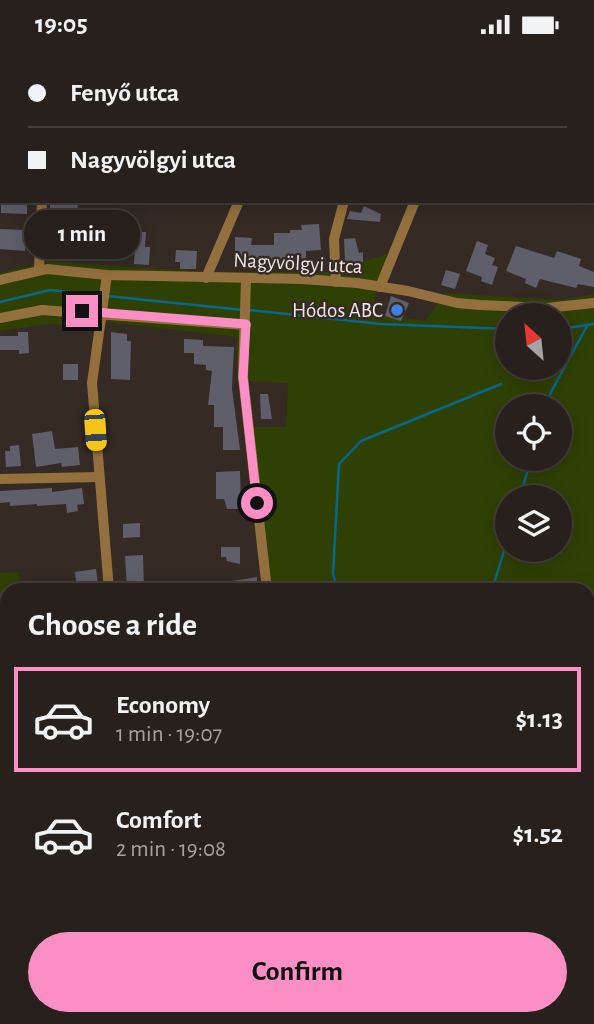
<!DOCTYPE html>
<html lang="en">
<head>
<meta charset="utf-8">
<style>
  :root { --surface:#28201c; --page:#302825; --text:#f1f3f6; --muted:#a5a3a3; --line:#443e3b; --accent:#fb8fc5 }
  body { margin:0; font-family:"Alegreya Sans",sans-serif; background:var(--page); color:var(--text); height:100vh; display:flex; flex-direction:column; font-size:26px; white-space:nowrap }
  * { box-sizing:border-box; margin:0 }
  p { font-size:23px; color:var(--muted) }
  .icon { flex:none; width:38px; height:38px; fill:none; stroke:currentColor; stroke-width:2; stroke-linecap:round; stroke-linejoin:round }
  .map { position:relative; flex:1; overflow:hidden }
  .sheet { position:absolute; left:0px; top:534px; width:595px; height:443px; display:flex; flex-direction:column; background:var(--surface); border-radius:21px 21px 0 0; box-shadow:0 4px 18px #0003,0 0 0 2px var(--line) }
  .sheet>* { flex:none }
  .guide { position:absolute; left:0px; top:0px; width:595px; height:154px; box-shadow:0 4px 18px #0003,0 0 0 2px var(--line); display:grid; align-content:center; height:154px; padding:0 28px; background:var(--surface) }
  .needle { width:46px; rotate:333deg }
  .tools { position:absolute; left:495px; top:254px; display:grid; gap:14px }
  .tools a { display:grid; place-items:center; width:77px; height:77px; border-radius:50%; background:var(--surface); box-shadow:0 4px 18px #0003,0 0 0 2px var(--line); font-size:35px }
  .end { position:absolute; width:32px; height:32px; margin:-16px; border:9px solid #fb8fc5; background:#111; box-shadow:0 0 0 4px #111 }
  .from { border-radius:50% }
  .bubble { position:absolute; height:49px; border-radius:24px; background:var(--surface); box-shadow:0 4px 18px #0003,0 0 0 2px var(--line); font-size:23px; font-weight:700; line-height:49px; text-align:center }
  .car { position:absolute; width:21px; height:42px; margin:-21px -10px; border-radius:9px; box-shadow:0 0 5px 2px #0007; background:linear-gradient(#f5c518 24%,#345 0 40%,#f5c518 0 76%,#345 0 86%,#f5c518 0) }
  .guide b { display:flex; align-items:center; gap:24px; height:66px; font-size:26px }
  .guide b+b { border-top:2px solid var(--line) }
  .guide i { width:18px; height:18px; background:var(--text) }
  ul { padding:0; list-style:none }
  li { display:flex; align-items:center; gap:21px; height:105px; margin:0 14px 10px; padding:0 14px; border:4px solid transparent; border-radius:0px }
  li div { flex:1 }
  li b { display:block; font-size:26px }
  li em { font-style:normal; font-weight:700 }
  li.on { border-color:var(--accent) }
  li>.icon { width:63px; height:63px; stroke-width:1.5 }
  h2 { padding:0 28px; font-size:32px; line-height:84px }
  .button { display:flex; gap:14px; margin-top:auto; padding:14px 28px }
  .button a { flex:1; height:80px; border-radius:42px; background:var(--accent); color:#111; font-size:28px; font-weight:700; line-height:80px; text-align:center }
  .status { display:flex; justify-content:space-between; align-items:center; height:49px; padding:0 35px; background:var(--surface); direction:ltr }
  .status svg { height:19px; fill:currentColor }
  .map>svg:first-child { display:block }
</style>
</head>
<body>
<div class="status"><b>19:05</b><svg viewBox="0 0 49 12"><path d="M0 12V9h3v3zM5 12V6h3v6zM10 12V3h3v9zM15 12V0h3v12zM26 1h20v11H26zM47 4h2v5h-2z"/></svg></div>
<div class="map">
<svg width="594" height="975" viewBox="0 0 594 975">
  <rect width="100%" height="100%" fill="#362a25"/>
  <g fill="#2f4005" fill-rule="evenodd">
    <path d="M 389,205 L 370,264 L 425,272 L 445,244 L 561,251 L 594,245 L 594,975 L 340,975 L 337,970 L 588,970 L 588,541 L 264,541 L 245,378 L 286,378 L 288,334 L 237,332 L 237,288 L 90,271 L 89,277 L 47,275 L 0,282 L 0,224 L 49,212 L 201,223 L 327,223 ZM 508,266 L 560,266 L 560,318 L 508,318 ZM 508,357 L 560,357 L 560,410 L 508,410 ZM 508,448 L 560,448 L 560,500 L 508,500 Z"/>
    <polygon points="19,523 19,541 7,541 7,970 39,970 39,975 0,975 0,524"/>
  </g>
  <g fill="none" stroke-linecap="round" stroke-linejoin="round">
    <g stroke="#08678a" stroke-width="2.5">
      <polyline points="107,247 243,261"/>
      <polyline points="0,253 50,241 100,246"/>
      <polyline points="249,261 381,275 508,280"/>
      <polyline points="560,280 594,275"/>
      <polyline points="547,357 551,343 587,277"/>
      <polyline points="520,448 531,410"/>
      <polyline points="338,541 333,525 339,415 361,392 501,335"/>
      <polyline points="492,541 508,489"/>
      <polyline points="554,970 556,975"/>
    </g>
  </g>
  <g fill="#5f5e6b">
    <polygon points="50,152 78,152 77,170 65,170 65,162 50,162"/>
    <polygon points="1,155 27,156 27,165 1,164"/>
    <polygon points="364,157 381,165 380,173 347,170 350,162 361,164"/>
    <polygon points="319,175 321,201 306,202 306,218 250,217 250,213 235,213 235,188 252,189 251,196 274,196 274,184 290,184 290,181 302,181 301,176"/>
    <polygon points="0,180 26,181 25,202 0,200"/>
    <polygon points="69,181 70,205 48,206 49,182"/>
    <polygon points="136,183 146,183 145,198 150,198 149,216 134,215"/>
    <polygon points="355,189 359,204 363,203 363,213 345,214 344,190"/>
    <polygon points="477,192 488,196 485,205 495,209 492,216 498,218 492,236 481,232 482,228 466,222"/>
    <polygon points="88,195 109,198 108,212 88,211"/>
    <polygon points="516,197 554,209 557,202 581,210 579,217 594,223 594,238 578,235 576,239 540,230 536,239 525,234 526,230 506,222"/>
    <polygon points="176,201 197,202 196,220 180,220 180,213 175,213"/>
    <polygon points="446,221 460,225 455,240 441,236"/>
    <polygon points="391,247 409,254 401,272 385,267"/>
    <polygon points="18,283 28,283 29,304 19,305 19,301 0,301 0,287 18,287"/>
    <polygon points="111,283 127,285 127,292 131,292 130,331 111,330"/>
    <polygon points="184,290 203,291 203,297 234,298 232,340 240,401 223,401 223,378 214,378 214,356 208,356 212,322 206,321 206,316 194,315 194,304 184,304"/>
    <rect x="63" y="315" width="15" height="16"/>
    <polygon points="260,345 268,345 272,370 261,370"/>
    <polygon points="52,382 55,400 78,398 80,416 62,418 61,414 36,418 32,385"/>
    <polygon points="19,396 21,417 6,418 5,402 10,402 10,397"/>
    <polygon points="240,422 241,460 227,460 224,450 216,450 216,423"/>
    <polygon points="52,439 52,443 82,439 84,455 77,456 78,462 67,464 66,455 37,457 37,455 10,457 10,453 0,454 0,442"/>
    <polygon points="140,474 140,488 123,489 123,475"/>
    <polygon points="221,498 240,498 240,515 227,512 226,508 221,508"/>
    <polygon points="143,506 144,541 127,541 125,507"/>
    <polygon points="96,520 98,535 88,536 89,540 77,541 75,523"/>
    <polygon points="257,528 257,541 232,541 232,532"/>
  </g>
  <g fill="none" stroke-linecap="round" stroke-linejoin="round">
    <g stroke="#94703e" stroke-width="5">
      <polyline points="593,54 594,54"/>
      <polyline points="593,76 594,76"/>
    </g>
    <g stroke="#94703e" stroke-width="10">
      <polyline points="48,2 48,0"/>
      <polyline points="302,2 303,0"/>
      <polyline points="462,2 464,0"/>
      <polyline points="39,221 42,152"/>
      <polyline points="107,226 92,334 109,541"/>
      <polyline points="206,229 239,152"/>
      <polyline points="246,230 243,328 267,541"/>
      <polyline points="0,231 47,220 107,226 302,230 357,234 408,242 457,254 480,256 546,259 594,254"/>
      <polyline points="336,233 334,190 344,152"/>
      <polyline points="380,238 415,152"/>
      <polyline points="0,269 42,261 246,276"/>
      <polyline points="0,430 98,428"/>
      <polyline points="320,970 321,975"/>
      <polyline points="129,975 129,970"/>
    </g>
  </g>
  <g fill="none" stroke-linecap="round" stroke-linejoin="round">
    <polyline stroke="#fb8fc5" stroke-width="9" points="82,262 246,275 243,328 257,454"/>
  </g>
  <circle fill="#3f7fe0" stroke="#362a25" stroke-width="2.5" cx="397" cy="261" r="7"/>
  <g text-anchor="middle" stroke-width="5" stroke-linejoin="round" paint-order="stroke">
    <g font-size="21" fill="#f1e8e5" stroke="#362a25">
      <text transform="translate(298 214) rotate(3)" y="7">Nagyvölgyi utca</text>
    </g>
    <g font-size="21" fill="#f1e8e5" stroke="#362a25" text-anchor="end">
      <text x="383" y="268">Hódos ABC</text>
    </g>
  </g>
</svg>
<div class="tools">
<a><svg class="needle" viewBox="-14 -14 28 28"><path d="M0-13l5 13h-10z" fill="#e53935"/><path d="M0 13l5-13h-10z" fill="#a5a3a3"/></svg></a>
<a><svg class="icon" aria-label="locate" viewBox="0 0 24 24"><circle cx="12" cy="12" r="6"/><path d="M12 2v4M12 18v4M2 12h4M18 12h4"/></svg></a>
<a><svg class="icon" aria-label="layers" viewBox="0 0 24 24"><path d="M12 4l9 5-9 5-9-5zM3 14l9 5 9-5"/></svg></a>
</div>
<i class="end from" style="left:257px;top:454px"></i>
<i class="end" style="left:82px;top:262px"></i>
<div class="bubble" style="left:24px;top:161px;width:116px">1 min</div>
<i class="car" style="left:95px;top:381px;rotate:176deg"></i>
<div class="guide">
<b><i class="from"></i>Fenyő utca</b>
<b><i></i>Nagyvölgyi utca</b>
</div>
<section class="sheet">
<h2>Choose a ride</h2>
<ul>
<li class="on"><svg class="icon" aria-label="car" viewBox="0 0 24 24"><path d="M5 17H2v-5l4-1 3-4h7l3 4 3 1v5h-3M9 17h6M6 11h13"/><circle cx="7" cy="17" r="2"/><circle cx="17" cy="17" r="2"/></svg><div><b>Economy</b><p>1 min · 19:07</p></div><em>$1.13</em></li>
<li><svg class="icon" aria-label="car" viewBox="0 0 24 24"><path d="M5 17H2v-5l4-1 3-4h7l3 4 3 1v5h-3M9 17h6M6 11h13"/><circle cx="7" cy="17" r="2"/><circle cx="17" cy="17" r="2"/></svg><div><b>Comfort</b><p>2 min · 19:08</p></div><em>$1.52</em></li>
</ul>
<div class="button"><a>Confirm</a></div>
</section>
</div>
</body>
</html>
